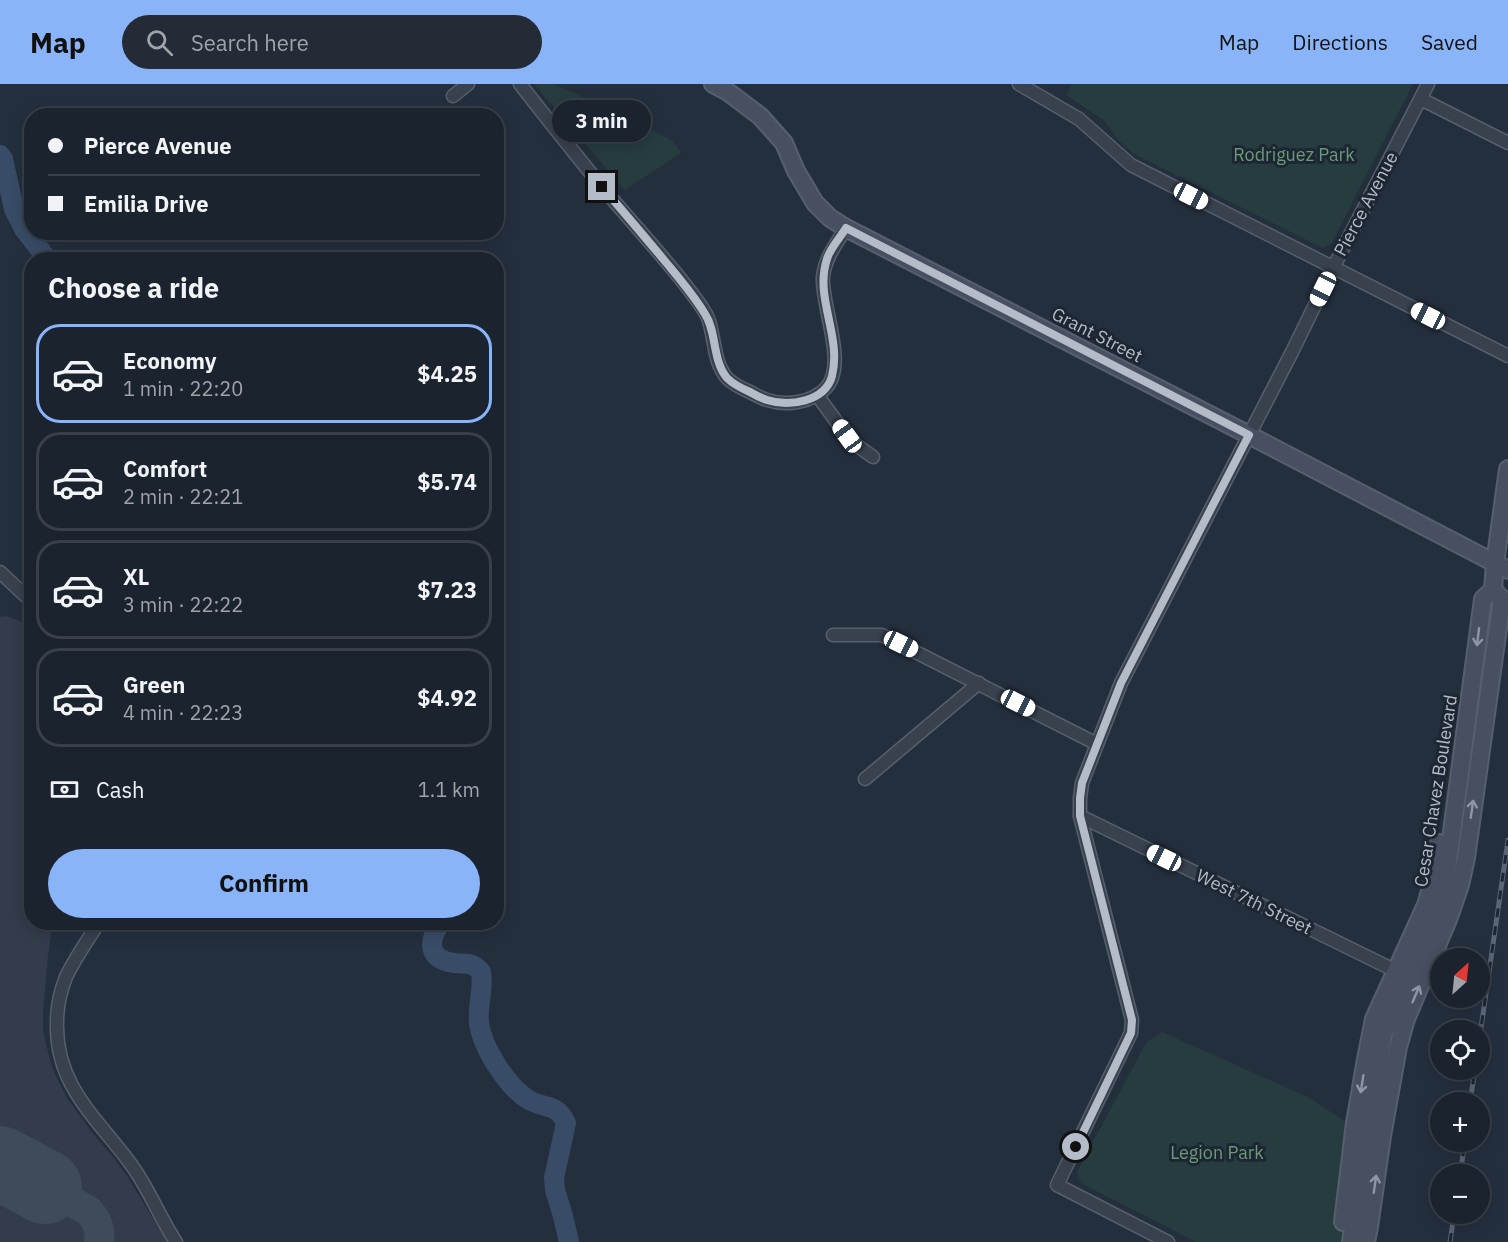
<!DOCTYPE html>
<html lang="en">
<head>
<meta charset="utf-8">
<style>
  :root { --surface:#1b232e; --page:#242b36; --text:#f1f3f6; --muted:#a0a4aa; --line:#39404a; --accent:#8ab4f8 }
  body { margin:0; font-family:"IBM Plex Sans",sans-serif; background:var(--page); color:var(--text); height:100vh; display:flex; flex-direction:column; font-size:22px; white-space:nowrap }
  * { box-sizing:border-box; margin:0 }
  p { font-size:20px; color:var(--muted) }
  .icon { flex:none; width:33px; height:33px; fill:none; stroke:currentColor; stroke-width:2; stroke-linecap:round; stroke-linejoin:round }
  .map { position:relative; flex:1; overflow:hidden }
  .drawer { position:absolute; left:24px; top:168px; width:480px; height:678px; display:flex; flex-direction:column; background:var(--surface); border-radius:24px; box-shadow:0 3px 15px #0003,0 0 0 2px var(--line) }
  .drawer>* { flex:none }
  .hud { position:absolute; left:24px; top:24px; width:480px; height:132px; border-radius:24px; box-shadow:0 3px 15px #0003,0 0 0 2px var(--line); display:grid; align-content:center; height:132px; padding:0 24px; background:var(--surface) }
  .needle { width:39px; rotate:27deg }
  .tools { position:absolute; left:1430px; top:864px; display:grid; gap:12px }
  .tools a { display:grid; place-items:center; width:60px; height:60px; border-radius:50%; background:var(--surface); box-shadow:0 3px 15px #0003,0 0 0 2px var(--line); font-size:30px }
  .end { position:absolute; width:27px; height:27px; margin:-14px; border:8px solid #b4bcc9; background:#111; box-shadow:0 0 0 3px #111 }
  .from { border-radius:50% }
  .bubble { position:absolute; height:42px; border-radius:21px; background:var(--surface); box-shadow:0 3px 15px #0003,0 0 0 2px var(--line); font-size:20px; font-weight:700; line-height:42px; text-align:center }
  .car { position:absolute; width:18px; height:36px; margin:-18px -9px; border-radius:8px; box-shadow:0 0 4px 2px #0007; background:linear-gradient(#fff 24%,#345 0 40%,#fff 0 76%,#345 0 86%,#fff 0) }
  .hud b { display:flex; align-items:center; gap:21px; height:57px; font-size:22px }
  .hud b+b { border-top:2px solid var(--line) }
  .hud i { width:15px; height:15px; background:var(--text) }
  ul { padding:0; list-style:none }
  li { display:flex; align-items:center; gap:18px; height:99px; margin:0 12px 9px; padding:0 12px; border:3px solid var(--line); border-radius:24px }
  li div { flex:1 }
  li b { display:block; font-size:22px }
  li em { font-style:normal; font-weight:700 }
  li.active { border-color:var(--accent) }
  li>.icon { width:54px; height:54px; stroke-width:1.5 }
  h2 { padding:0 24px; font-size:27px; line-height:72px }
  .pay { display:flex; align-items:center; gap:15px; height:66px; padding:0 24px; font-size:22px }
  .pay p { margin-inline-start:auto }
  .button { display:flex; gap:12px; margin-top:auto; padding:12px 24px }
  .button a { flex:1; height:69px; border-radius:36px; background:var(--accent); color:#111; font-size:24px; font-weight:700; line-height:69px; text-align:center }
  header { display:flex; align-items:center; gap:36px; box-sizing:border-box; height:84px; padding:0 30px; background:var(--accent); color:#111 }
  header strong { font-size:28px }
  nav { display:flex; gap:33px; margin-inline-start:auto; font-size:21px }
  .search { width:420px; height:54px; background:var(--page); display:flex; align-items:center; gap:15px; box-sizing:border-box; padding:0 21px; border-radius:33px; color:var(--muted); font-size:22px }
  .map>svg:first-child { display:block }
</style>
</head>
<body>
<header>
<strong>Map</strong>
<div class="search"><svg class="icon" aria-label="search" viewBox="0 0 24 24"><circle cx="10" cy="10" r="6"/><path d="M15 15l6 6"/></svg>Search here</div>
<nav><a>Map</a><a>Directions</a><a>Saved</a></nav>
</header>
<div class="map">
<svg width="1508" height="1158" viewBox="0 0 1508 1158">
  <rect width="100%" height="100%" fill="#242f3e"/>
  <polygon fill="#323c4b" points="6,532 28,540 31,540 32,838 53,839 48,871 43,929 43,946 49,972 54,988 67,1014 94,1051 114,1074 129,1095 167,1158 0,1158 0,533"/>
  <g fill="#263c3f">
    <polygon points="534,0 553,0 607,23 673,57 681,69 625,106"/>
    <polygon points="1072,0 1413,0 1331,160 1323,164 1134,70 1119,57 1105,37 1066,11"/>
    <polygon points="1162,948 1308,1013 1360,1047 1346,1158 1196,1158 1081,1099 1077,1088 1146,959"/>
  </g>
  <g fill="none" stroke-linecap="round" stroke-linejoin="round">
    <g stroke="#394c67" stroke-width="20">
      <polyline points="0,71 3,75 14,125 24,145 48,176"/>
      <path d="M 441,838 C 427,858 428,876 455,879 C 460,880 465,879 469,880 C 474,881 478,884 481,888 C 484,905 477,922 479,939 C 482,963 507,1003 529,1016 C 545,1025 557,1019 566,1039 L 554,1094 L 555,1106 L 563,1132 L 569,1158"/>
    </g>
    <path stroke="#3f4a5a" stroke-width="30" d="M 45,1103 L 89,1127 C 97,1136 101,1146 99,1158"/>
    <polyline stroke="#3f4a5a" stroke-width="74" points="0,1079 45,1103"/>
    <defs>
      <g id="street">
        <path d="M 520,0 C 549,37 578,74 608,110 C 635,142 665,174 690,207 C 696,215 704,225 708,234 C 715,253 713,278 727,294 C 733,300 743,305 750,308 C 756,311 761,314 767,316 C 786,322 812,319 826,304 C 848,280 821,222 823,193 C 825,174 836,160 846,144"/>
        <polyline points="1019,0 1079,35 1131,81 1508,272"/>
        <polyline points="453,12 468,0"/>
        <polyline points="1421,15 1508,59"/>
        <polyline points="817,311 847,352 855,360 873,373"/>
        <polyline points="0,488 32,518"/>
        <polyline points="833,551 882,551 1097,660"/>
        <polyline points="865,695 979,599"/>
        <polyline points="1080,732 1396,887"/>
        <path d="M 99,838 C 88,856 75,874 66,893 C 60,908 57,922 57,938 C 55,1001 96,1033 130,1079 C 149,1104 159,1133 176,1158"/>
        <polyline points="1168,1158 1057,1101 1131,949 1132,936 1080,732 1080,714 1082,699 1121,599 1292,268 1333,184 1428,0"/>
      </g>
      <g id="secondary">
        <polyline points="713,0 728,8 760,32 784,59 796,87 815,119 830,134 846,144 1249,351 1508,486"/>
        <polyline points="1343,1138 1355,1039 1366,975 1374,935 1426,821 1433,797 1439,759"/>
        <polyline points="1351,1158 1383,952 1438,821 1445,800 1483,515 1493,506 1495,479 1508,385"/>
        <polyline points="1366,1158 1369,1143 1382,1052 1398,963 1406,935 1449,833 1460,801 1466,774 1502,515 1493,506"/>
      </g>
    </defs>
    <use href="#street" stroke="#565f6c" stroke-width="15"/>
    <use href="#secondary" stroke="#565f6c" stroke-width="20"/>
    <use href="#street" stroke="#38414e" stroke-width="12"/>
    <use href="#secondary" stroke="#465061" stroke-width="16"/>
    <defs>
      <g id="rail">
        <polyline points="1479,958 1508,756"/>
        <polyline points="1470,1018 1475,986"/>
        <polyline points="1460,1090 1465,1058"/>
        <polyline points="1450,1158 1454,1130"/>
      </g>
    </defs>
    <use href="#rail" stroke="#5a6575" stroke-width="5"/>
    <use href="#rail" stroke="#1d2633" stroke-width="3" stroke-dasharray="9" stroke-linecap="butt"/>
  </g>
  <defs><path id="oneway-shaft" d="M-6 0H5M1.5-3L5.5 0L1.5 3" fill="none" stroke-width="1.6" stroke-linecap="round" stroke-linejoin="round" transform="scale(1.5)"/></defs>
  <g stroke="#8e96a5">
    <use href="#oneway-shaft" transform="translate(1478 553) rotate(97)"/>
    <use href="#oneway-shaft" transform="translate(1472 725) rotate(-82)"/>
    <use href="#oneway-shaft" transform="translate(1416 910) rotate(-67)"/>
    <use href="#oneway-shaft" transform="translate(1362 1000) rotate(99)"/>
    <use href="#oneway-shaft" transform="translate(1375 1100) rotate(-82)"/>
  </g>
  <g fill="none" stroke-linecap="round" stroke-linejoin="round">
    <path stroke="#b4bcc9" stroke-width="8" d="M 602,103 C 623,127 643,151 664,176 C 678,193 693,210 705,230 C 717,248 712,276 727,294 C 733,300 743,305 750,308 C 755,311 761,314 767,316 C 789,323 825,318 832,292 C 842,252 814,214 827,175 C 830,164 840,154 846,144 L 1249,351 L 1121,599 L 1082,699 L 1080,714 L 1080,732 L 1132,936 L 1131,949 L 1076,1063"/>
  </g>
  <g text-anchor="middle" stroke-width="6" stroke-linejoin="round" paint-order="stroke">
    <g font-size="18" fill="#6b9a76" stroke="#1d2633">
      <text x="1294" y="77">Rodriguez Park</text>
      <text x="1217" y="1075">Legion Park</text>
    </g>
    <g font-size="18" fill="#b4bcc9" stroke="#1d2633">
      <text transform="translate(1366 120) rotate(-62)" y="6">Pierce Avenue</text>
      <text transform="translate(1097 251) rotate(27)" y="6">Grant Street</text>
      <text transform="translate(1436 707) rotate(-81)" y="6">Cesar Chavez Boulevard</text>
      <text transform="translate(1254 818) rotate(26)" y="6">West 7th Street</text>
    </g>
  </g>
</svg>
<div class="tools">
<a><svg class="needle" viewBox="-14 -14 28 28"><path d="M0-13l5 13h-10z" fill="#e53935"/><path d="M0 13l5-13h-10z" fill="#a0a4aa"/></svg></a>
<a><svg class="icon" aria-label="locate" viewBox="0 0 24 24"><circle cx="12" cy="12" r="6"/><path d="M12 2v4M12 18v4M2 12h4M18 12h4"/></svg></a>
<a>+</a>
<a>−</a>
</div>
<i class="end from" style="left:1076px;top:1063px"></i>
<i class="end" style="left:602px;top:103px"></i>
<div class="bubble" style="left:552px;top:16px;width:99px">3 min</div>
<i class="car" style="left:1191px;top:112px;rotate:117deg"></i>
<i class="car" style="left:1323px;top:205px;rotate:206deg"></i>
<i class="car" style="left:1428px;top:232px;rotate:297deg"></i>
<i class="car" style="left:847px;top:352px;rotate:324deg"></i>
<i class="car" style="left:901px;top:560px;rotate:116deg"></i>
<i class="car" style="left:1018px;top:619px;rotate:117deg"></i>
<i class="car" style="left:1164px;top:774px;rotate:296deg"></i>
<div class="hud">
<b><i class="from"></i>Pierce Avenue</b>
<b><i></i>Emilia Drive</b>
</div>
<section class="drawer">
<h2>Choose a ride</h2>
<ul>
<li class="active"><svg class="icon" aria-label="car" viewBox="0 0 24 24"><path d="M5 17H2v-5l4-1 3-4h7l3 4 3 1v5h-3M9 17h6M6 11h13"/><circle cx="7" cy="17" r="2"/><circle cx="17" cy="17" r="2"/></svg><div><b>Economy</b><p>1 min · 22:20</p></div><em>$4.25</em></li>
<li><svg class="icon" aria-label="car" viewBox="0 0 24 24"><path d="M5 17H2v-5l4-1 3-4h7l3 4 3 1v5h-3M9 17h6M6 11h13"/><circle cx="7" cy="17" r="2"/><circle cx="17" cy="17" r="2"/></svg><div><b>Comfort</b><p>2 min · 22:21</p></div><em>$5.74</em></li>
<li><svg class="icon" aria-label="car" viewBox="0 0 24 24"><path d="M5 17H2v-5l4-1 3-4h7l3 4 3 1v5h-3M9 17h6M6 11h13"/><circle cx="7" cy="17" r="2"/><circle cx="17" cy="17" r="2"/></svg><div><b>XL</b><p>3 min · 22:22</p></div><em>$7.23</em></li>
<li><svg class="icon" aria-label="car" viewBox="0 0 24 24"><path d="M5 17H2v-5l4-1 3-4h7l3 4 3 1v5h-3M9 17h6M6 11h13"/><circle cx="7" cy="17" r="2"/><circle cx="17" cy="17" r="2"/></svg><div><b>Green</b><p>4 min · 22:23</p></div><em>$4.92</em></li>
</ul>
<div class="pay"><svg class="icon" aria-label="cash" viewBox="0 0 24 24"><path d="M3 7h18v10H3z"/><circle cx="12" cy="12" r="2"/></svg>Cash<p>1.1 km</p></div>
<div class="button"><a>Confirm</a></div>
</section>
</div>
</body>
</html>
